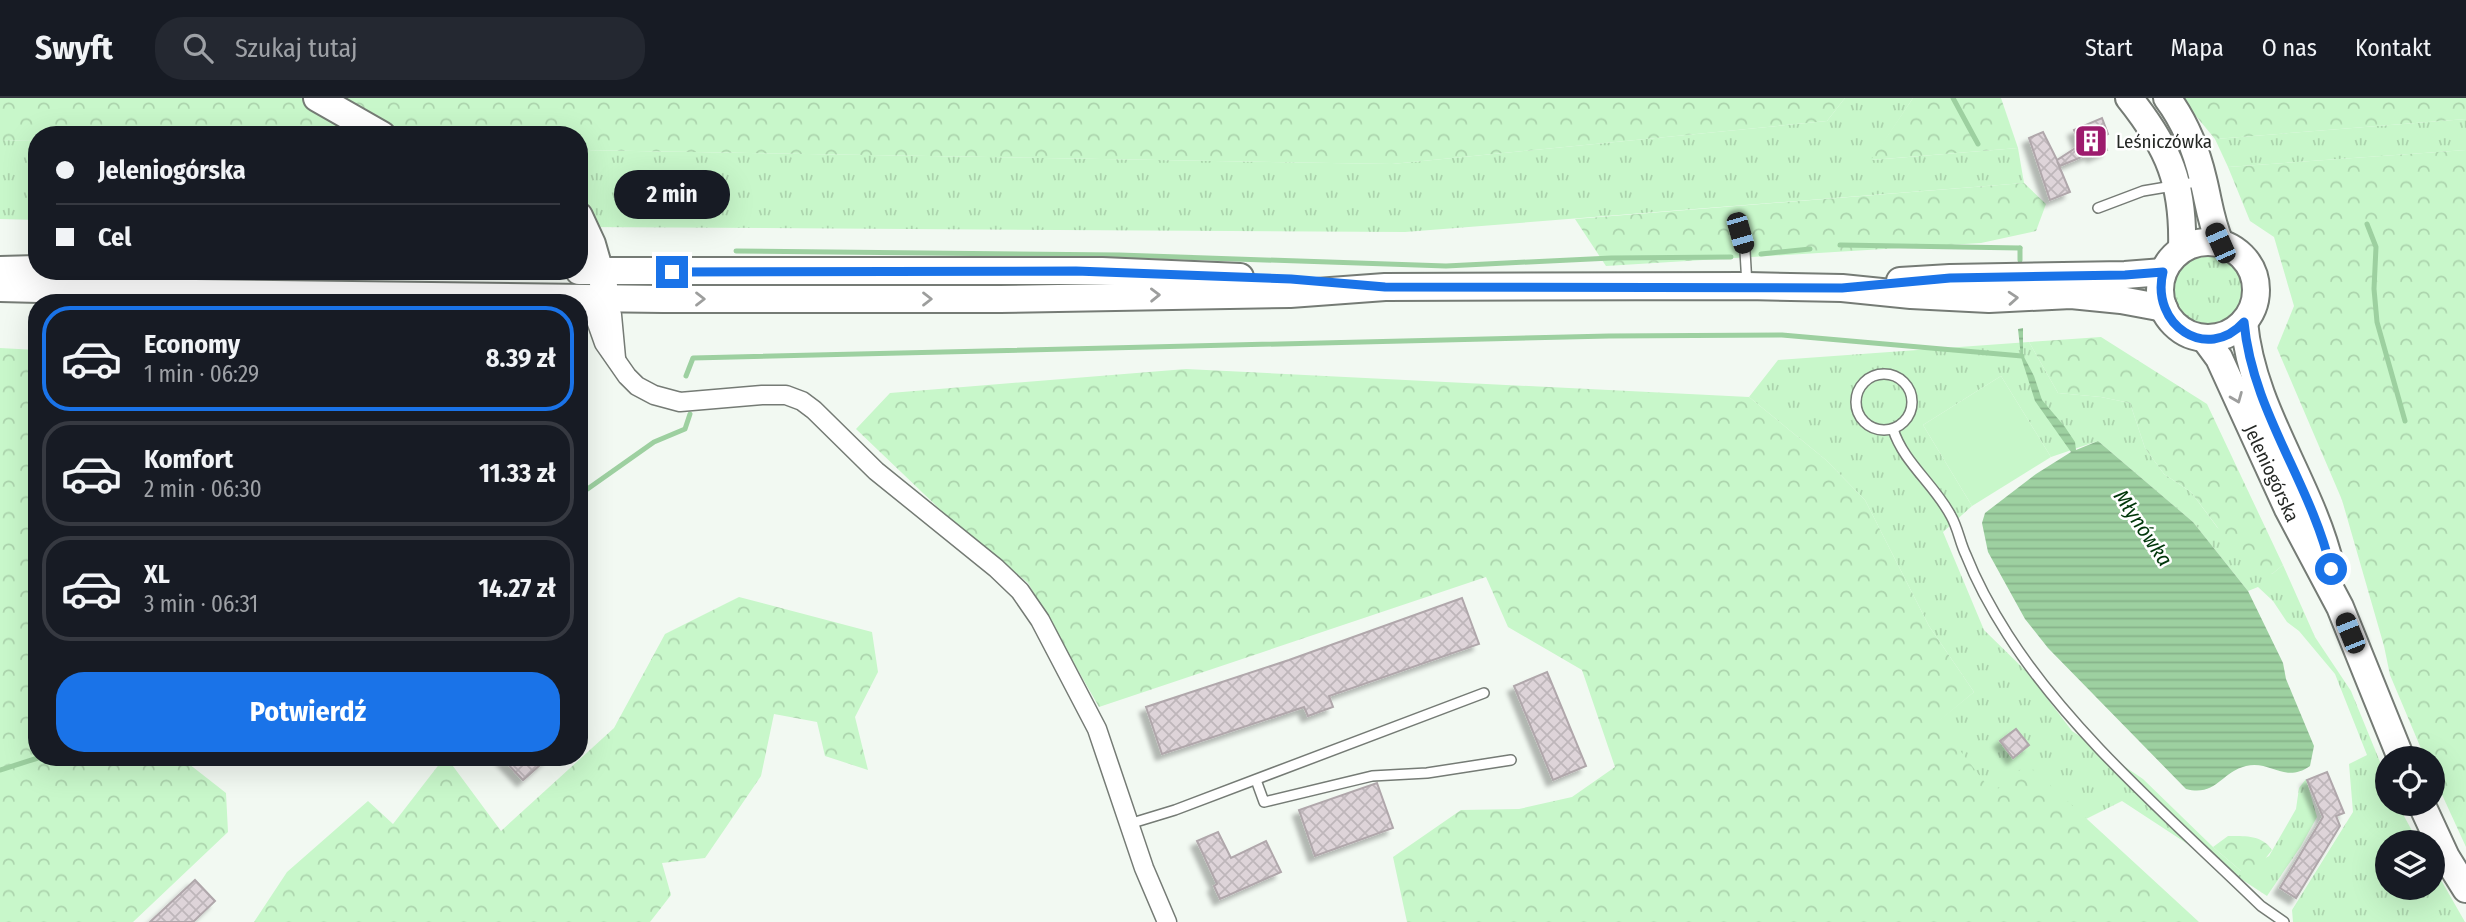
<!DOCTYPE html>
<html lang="pl">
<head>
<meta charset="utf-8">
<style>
  :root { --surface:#171b24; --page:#242831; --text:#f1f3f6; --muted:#9ea1a6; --line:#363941; --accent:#1a73e8 }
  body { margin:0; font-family:"Fira Sans Condensed",sans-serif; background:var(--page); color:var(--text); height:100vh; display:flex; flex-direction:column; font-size:26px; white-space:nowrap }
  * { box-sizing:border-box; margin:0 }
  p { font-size:23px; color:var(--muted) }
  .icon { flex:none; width:38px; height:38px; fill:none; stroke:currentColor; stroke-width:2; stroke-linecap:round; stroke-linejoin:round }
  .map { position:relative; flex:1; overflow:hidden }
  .sheet { position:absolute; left:28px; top:196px; width:560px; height:472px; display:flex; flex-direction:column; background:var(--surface); border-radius:28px; box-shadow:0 7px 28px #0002 }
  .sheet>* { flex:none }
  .banner { position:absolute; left:28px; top:28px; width:560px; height:154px; border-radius:28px; box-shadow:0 7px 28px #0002; display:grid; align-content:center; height:154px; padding:0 28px; background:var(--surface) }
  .fabs { position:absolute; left:2375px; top:648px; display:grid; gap:14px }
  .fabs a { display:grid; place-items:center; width:70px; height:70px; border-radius:50%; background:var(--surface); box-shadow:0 7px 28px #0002; font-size:35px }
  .end { position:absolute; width:32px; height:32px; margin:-16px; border:9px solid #1a73e8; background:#fff; box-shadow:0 0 0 4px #fff }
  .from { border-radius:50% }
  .bubble { position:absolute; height:49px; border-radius:24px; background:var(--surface); box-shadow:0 7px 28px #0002; font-size:23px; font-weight:700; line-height:49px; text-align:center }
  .car { position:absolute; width:21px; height:42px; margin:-21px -10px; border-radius:9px; box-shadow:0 0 5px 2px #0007; background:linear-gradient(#222 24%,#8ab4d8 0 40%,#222 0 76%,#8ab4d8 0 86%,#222 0) }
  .banner b { display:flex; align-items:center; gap:24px; height:66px; font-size:26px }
  .banner b+b { border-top:2px solid var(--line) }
  .banner i { width:18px; height:18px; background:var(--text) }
  ul { padding:12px 0 0; list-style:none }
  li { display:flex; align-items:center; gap:21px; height:105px; margin:0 14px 10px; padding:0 14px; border:4px solid var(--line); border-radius:28px }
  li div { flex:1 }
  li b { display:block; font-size:26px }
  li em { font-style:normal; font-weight:700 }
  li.active { border-color:var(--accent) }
  li>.icon { width:63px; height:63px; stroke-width:1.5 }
  .cta { display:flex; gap:14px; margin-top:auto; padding:14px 28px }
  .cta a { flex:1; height:80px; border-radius:28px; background:var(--accent); color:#fff; font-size:28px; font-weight:700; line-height:80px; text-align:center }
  header { display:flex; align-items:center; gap:42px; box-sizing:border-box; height:98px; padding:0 35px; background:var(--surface); border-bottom:2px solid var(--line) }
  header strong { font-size:33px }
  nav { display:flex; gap:38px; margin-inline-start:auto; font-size:24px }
  .search { width:490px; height:63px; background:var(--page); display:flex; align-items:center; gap:18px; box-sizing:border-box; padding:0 24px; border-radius:28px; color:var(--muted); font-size:26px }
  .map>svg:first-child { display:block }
</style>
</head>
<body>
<header>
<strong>Swyft</strong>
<div class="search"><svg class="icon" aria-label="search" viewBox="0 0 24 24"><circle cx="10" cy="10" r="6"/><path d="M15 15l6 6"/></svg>Szukaj tutaj</div>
<nav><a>Start</a><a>Mapa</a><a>O nas</a><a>Kontakt</a></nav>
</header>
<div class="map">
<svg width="2466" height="824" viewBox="0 0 2466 824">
  <defs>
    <pattern id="grass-tufts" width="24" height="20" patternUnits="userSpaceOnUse" patternTransform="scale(1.75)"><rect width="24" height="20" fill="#c8f7ca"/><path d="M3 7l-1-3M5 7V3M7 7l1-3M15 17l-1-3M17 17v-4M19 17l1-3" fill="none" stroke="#acd4ad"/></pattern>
    <pattern id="forest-crowns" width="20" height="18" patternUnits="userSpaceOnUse" patternTransform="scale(1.75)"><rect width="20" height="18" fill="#c8f7ca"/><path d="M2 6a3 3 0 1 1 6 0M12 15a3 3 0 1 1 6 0" fill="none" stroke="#acd4ad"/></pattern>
    <pattern id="water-rules" width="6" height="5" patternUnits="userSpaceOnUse" patternTransform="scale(1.75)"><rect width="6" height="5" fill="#9dd0a0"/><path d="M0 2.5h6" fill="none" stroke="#87b38a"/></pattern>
    <pattern id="building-cross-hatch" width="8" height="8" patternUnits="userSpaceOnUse" patternTransform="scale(1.75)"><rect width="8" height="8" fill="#ded4d9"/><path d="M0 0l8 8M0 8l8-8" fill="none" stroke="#beb6ba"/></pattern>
    <filter id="shadow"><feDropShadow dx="-6" dy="6" stdDeviation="2" flood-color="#0004"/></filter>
  </defs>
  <rect width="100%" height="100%" fill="#f2f9f2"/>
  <g fill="url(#grass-tufts)">
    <polygon points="1845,0 1913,0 1872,62 2018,50 2024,85 1405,134 579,129 579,52 1392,66 1827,23"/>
    <polygon points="2466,21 2466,52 2228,69 2215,41"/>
    <polygon points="0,42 37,43 37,122 0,121"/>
    <circle cx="2207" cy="191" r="35"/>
    <polygon points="2029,244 2058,295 2101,299 2130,305 2145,350 2164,376 2191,394 2217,429 2272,476 2283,467 2315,539 2351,593 2387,681 2387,705 2397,705 2418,744 2387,744 2387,789 2432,789 2433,768 2465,824 2293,824 2292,812 2353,714 2349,666 2367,657 2335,576 2299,533 2287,524 2273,503 2258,489 2248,493 2193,424 2098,343 2051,359 2001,278 1923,327 1972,408 1943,434 1984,532 2027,574 2072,633 2143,681 2213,749 2241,773 2269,758 2296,711 2299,690 2306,681 2317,719 2301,748 2267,798 2122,703 2086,721 1993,696 1937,624 1974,594 1929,528 1865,402 1826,362 1749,299 1778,262"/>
  </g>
  <g fill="url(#forest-crowns)">
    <polygon points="0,0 1845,0 1827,23 1392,66 579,52 579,37 37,37 37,43 0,42"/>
    <polygon points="1913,0 2001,0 2018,50 1871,62"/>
    <polygon points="2181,0 2466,0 2466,21 2215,41"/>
    <polygon points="2466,52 2466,749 2433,677 2432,660 2425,660 2390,577 2384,548 2342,402 2277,250 2294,208 2274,139 2250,123 2228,69"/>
    <polygon points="2024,85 2046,106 2036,133 1981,145 1606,168 1575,121"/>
    <polygon points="2101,239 2207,306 2283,467 2272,476 2245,466 2191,394 2164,376 2145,350 2130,305 2101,299 2058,295 2029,244"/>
    <polygon points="0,250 37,252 37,660 188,660 189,666 226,695 228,734 133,824 0,824"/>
    <polygon points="1186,271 1749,299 1826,362 1865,402 1929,528 1974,594 1938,624 1993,695 2027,666 2199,824 1407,824 1393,759 1461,712 1519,711 1572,699 1615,669 1582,572 1508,529 1486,479 1099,609 1028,485 947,418 856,331 890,295"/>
    <polygon points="739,499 872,534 878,574 855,619 868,672 825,658 817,624 774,616 761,678 705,760 662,765 671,797 650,824 254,824 287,774 368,703 393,726 444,660 447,660 501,733 614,630 665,536"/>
    <path d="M 2228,738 C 2246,738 2262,737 2272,752 L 2254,775 L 2241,773 L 2213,749 Z"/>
  </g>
  <polygon fill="#c8f7ca" points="2001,278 2051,359 1972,408 1923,327"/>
  <path fill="url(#water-rules)" d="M 2023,230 L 2023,257 L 2034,278 L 2042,302 L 2065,329 L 2075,344 L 2076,352 L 2098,343 L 2193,424 L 2248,493 L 2283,565 L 2286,581 L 2314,648 L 2310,668 C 2284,686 2271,662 2246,668 C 2221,674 2216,699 2186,691 L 2048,550 L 2025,521 L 1988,454 L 1982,425 L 1985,415 L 2036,376 L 2071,354 L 2035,303 L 2021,259 L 2018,231 Z"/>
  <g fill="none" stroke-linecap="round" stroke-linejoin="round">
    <g stroke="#9dd0a0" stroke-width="5">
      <polyline points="1953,0 1978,46"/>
      <polyline points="2367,126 2376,149 2374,191 2377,224 2405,323"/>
      <polyline points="1840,147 2020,150"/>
      <polyline points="736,153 1119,157 1446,168 1611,160 1731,159"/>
      <polyline points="1761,156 1810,151"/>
      <polyline points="2020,162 2020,150"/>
      <polyline points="686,278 693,260 1609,238 1782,237 2022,258"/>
      <polyline points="579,397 654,344 685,331 690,316"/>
      <polyline points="0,672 38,660"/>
    </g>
  </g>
  <g fill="url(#building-cross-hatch)" stroke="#b0a7ab" stroke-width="2" filter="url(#shadow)">
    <polygon points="2102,20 2108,36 2102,39 2107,52 2093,58 2091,55 2060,68 2057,63 2070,94 2050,102 2029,40 2043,34 2057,62 2080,47 2074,32"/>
    <polygon points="1462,500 1479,546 1329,598 1333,609 1308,618 1304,609 1162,656 1146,609 1289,562"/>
    <polygon points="1547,574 1586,668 1553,682 1514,588"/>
    <polygon points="2016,631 2029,647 2013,660 2000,643"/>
    <polygon points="502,660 548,660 523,682"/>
    <polygon points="2327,674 2344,715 2336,718 2340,728 2296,800 2280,790 2323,719 2307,682"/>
    <polygon points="1377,685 1393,730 1315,758 1299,712"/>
    <polygon points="1218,734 1231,760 1266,743 1281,774 1220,801 1214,788 1217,786 1197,743"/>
    <polygon points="195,782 215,803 193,824 150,824"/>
  </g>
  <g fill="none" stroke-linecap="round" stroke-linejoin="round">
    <defs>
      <g id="lane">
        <polyline points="2098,110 2143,93 2202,83"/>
        <polyline points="1740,135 1745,153 1747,187"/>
        <circle cx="1884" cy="304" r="28"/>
        <path d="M 1893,331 C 1903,364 1935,387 1951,418 C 1958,430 1960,445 1966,457 C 1977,485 1992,512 2008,537 C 2072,637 2176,725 2261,808 L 2284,824"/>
        <polyline points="1256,682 1264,704 1372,678 1427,675 1511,662"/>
        <polyline points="1129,726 1175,712 1484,595"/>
      </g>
      <g id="street">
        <polyline points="588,200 604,245 627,278 637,288 654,297 680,304 762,297 786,297 802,303 814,312 876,373 996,470 1020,493 1040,522 1097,631 1144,770 1167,824"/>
        <polyline points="607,200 612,217 616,260"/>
      </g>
      <g id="secondary">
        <polyline points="317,0 382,37"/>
        <path d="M 2129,0 C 2169,50 2184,86 2182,151"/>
        <path d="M 2167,0 C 2185,24 2196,51 2203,81 C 2209,105 2210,121 2220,145"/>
        <polyline points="579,118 592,146 604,188"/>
        <circle cx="2208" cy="192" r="48"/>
        <polyline points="0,172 37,171"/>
        <polyline points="579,173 1102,173 1240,179"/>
        <polyline points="1900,183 1950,180 2125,177 2163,174"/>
        <polyline points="0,190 194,195 663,201 1000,201 1290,196 1385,189 1747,188 1842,190 1911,197 1989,201 2071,197 2121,202 2164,210"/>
        <path d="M 2244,224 C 2252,313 2311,384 2331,470"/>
        <polyline points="2205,241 2219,260 2288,411 2340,509 2401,660"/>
        <polyline points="2421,705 2446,759 2466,791"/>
      </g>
    </defs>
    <use href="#lane" stroke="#757b75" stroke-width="12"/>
    <use href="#street" stroke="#757b75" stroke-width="21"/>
    <use href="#secondary" stroke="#757b75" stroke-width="30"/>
    <use href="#lane" stroke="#fff" stroke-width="9"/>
    <use href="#street" stroke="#fff" stroke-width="18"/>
    <use href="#secondary" stroke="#fff" stroke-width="26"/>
  </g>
  <defs><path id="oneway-chevron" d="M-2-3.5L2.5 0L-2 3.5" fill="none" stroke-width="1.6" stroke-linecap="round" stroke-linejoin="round" transform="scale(1.75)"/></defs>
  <g stroke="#9d9e9d">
    <use href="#oneway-chevron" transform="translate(1155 197) rotate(-1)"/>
    <use href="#oneway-chevron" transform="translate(2013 200) rotate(-4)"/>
    <use href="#oneway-chevron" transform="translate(700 201)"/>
    <use href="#oneway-chevron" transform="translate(927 201)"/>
    <use href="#oneway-chevron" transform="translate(2237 300) rotate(68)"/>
  </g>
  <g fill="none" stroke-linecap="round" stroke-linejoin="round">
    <path stroke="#1a73e8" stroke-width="9" d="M 672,174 L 1076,173 L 1291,181 L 1385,189 L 1842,190 L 1950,180 L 2125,177 L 2163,174 C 2150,227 2207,265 2244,224 C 2252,313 2311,385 2331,471"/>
  </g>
  <defs>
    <symbol id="building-square" viewBox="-11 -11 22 22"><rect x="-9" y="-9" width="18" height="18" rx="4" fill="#9d1b6d" stroke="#fff"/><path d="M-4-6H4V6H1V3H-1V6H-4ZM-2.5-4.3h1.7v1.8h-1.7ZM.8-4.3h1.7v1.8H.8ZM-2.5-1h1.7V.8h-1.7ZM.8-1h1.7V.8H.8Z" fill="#fff"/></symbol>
  </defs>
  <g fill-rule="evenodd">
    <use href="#building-square" x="2072" y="24" width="38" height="38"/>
  </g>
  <g text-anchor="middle" stroke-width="5" stroke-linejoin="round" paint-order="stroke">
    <g font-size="19" fill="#252825" stroke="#fff" text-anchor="start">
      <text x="2116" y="50">Leśniczówka</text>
    </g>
    <g font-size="19" fill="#252825" stroke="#fff">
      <text transform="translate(2272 375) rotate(65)" y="7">Jeleniogórska</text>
    </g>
    <g font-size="21" font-style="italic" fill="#00370a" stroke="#fff">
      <text transform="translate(2143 430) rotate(56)" y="7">Młynówka</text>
    </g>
  </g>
</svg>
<div class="fabs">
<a><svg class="icon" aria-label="locate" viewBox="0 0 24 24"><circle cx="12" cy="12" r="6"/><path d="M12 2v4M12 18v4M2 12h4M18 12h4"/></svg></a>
<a><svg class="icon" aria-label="layers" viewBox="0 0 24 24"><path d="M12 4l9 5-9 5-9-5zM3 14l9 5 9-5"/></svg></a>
</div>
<i class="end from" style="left:2331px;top:471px"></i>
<i class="end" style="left:672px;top:174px"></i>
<div class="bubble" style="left:614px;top:72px;width:116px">2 min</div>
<i class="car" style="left:1740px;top:135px;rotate:164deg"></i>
<i class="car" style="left:2220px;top:145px;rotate:336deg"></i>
<i class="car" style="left:2350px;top:535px;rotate:338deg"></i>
<div class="banner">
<b><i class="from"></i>Jeleniogórska</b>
<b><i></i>Cel</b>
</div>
<section class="sheet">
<ul>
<li class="active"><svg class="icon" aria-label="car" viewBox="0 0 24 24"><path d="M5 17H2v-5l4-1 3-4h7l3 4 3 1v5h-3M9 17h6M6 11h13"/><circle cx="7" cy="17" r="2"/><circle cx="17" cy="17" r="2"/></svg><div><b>Economy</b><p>1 min · 06:29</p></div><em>8.39 zł</em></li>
<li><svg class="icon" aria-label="car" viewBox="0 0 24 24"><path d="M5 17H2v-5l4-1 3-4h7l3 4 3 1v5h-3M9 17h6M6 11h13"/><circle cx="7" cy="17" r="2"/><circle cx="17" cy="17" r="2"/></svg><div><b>Komfort</b><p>2 min · 06:30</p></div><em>11.33 zł</em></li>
<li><svg class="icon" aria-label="car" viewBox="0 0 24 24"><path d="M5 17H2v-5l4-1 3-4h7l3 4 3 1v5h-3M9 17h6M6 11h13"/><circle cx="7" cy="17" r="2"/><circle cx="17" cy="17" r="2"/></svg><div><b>XL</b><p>3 min · 06:31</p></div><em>14.27 zł</em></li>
</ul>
<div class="cta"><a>Potwierdź</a></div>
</section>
</div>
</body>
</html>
